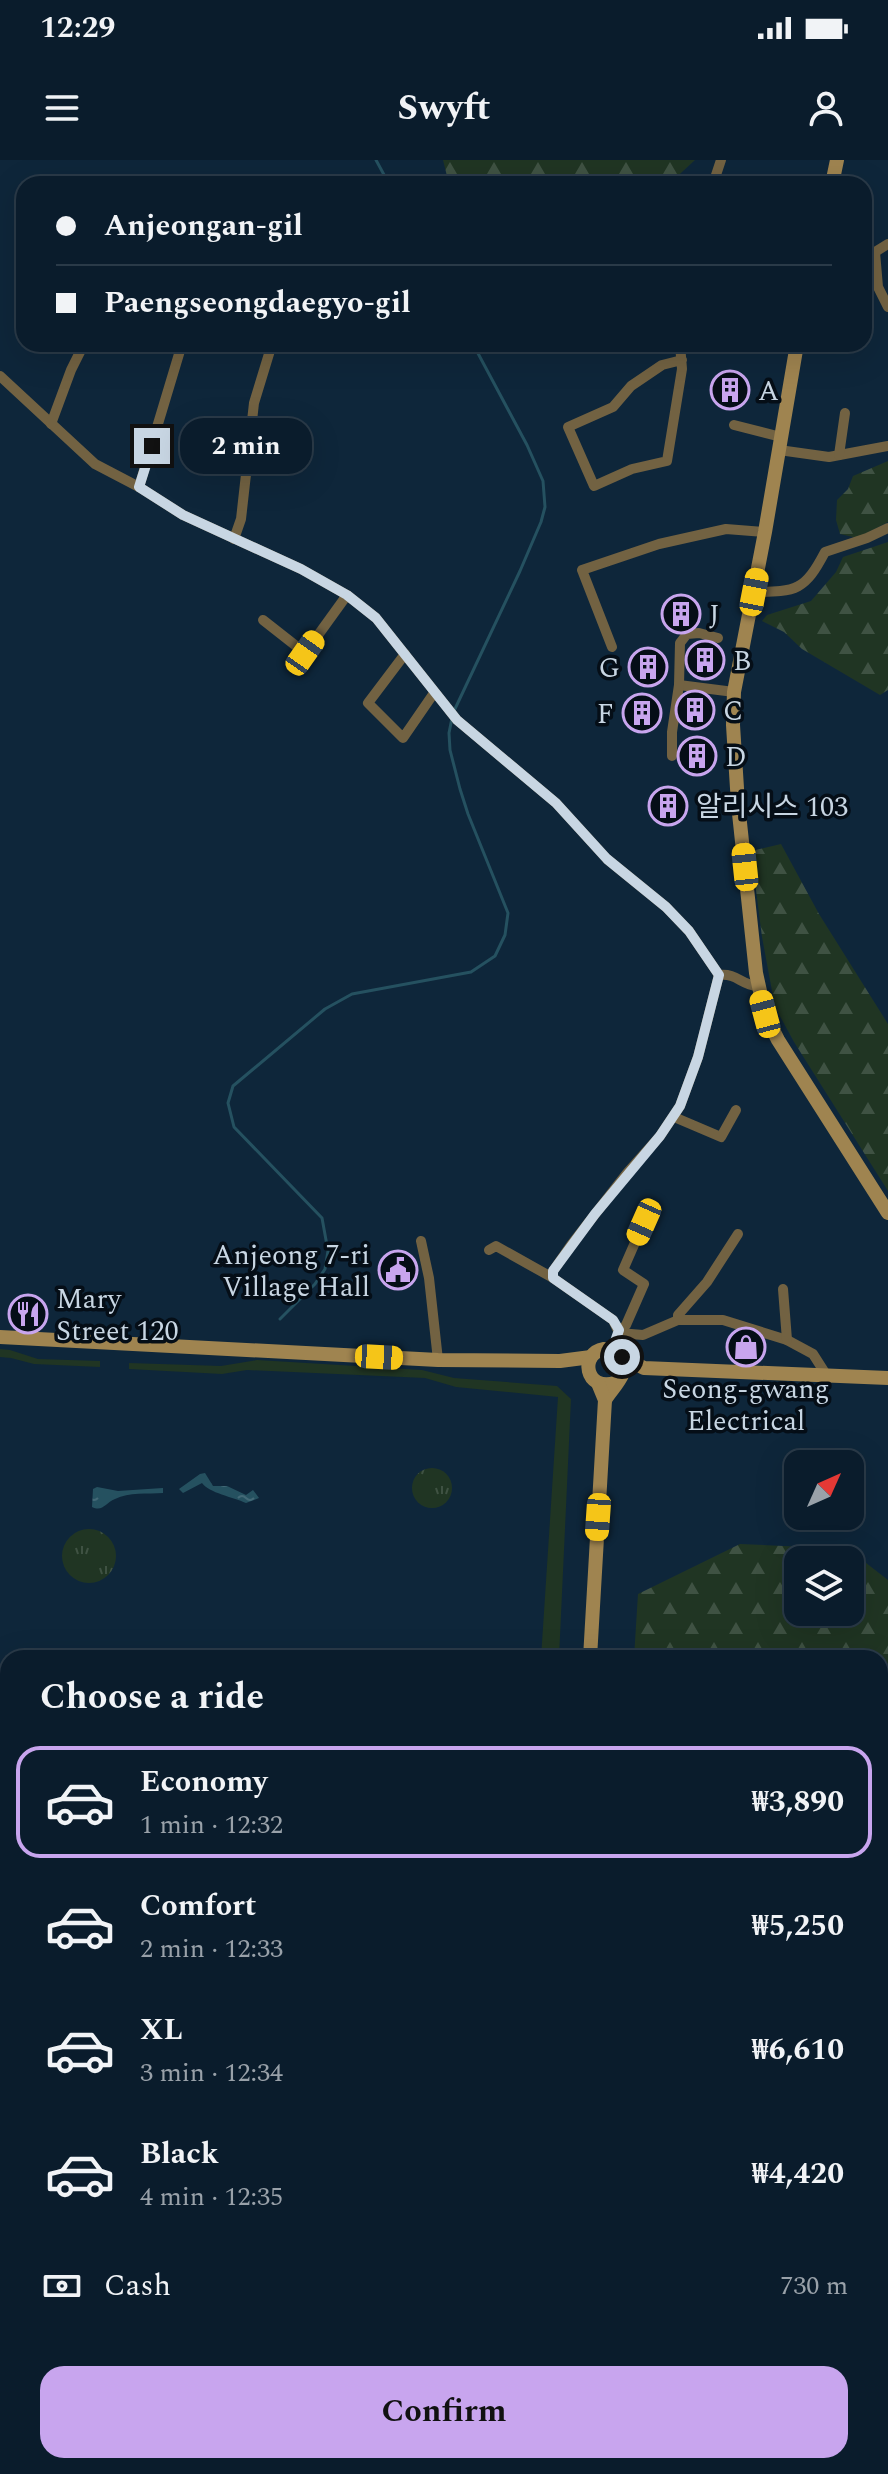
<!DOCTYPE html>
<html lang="en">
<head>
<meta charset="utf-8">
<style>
  :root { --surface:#0a1c2c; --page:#182938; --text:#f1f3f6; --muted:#99a1a9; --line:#2a3a48; --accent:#c8a5ee }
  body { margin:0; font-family:Spectral,"Noto Sans KR",serif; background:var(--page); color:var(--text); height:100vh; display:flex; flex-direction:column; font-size:30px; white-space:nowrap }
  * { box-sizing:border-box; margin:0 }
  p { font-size:26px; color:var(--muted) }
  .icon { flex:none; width:44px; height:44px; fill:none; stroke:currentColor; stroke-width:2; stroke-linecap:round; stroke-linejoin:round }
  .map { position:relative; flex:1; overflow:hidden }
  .panel { position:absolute; left:0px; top:1490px; width:888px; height:824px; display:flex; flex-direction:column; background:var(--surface); border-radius:24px 24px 0 0; box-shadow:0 8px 32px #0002,0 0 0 2px var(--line) }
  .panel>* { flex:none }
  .guide { position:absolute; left:16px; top:16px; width:856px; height:176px; border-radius:24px; box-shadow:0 8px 32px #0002,0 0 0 2px var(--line); display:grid; align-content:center; height:176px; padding:0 40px; background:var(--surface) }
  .needle { width:52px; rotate:45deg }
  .controls { position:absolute; left:784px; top:1290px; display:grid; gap:16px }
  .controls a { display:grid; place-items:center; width:80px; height:80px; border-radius:16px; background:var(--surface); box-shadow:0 8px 32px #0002,0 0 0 2px var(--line); font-size:40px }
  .end { position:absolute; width:36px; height:36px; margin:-18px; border:10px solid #c8d6e3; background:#111; box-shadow:0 0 0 4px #111 }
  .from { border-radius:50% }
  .bubble { position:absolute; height:56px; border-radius:24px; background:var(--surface); box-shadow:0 8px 32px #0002,0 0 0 2px var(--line); font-size:26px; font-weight:700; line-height:56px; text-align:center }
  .car { position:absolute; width:24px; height:48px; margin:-24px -12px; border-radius:10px; box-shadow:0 0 6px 2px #0007; background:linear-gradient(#f5c518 24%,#345 0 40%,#f5c518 0 76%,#345 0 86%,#f5c518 0) }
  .guide b { display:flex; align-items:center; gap:28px; height:76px; font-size:30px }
  .guide b+b { border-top:2px solid var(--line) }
  .guide i { width:20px; height:20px; background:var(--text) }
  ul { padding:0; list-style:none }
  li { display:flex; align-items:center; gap:24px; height:112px; margin:0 16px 12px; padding:0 24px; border:4px solid transparent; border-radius:24px }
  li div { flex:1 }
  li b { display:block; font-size:30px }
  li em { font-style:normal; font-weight:700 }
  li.on { border-color:var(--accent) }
  li>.icon { width:72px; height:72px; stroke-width:1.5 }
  h2 { padding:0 40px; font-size:36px; line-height:96px }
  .pay { display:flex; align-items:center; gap:20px; height:88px; padding:0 40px; font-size:30px }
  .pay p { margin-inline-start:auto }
  .button { display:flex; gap:16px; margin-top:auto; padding:16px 40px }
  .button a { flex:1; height:92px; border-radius:24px; background:var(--accent); color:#111; font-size:32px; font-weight:700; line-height:92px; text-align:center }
  .status { display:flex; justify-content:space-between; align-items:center; height:56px; padding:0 40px; background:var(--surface); direction:ltr }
  .status svg { height:22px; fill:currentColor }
  header { display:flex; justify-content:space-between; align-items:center; height:104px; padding:0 40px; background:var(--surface); font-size:36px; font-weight:700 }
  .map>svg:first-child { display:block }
</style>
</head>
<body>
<div class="status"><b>12:29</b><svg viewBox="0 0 49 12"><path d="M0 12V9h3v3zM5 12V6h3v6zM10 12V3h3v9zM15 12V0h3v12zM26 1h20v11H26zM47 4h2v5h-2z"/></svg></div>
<header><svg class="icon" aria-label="menu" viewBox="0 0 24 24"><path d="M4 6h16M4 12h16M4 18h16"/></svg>Swyft<svg class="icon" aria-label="person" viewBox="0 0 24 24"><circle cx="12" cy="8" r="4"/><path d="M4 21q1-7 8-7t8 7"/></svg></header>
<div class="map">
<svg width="888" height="2314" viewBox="0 0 888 2314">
  <defs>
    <pattern id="forest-firs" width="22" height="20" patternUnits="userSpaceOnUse" patternTransform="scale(2)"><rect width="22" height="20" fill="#203523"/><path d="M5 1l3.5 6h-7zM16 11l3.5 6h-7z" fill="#3f5243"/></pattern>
    <pattern id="park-tufts" width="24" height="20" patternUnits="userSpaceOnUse" patternTransform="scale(2)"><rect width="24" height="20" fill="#203523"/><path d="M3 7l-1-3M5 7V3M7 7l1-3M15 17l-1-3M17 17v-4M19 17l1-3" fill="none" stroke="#3f5243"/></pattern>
    <pattern id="water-ripples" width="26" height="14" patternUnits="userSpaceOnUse" patternTransform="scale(2)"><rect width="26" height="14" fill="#255160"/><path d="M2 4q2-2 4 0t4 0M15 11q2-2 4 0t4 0" fill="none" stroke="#436977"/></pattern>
  </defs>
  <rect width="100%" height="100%" fill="#0e263a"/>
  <g fill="#203523">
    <polygon points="0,1189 10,1190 38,1199 100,1201 100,1207 34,1204 11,1198 0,1197"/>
    <polygon points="257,1200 422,1210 454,1218 557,1226 571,1239 559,1498 541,1498 558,1237 456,1227 425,1218 247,1210 222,1214 129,1209 129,1203 221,1206"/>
  </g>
  <g fill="url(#forest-firs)" fill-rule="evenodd">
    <polygon points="443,0 695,0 669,24 449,24"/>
    <polygon points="888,301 888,362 857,378 840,374 836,360 837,340 848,329 853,316"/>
    <polygon points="888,382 888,530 880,535 802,489 784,472 762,461 767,455 811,441 836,412 843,397"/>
    <polygon points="781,684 819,754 888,864 888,1031 794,882 775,847 762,777 751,691"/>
    <path d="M 740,1384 L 848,1389 L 888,1420 L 888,1898 L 880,1889 L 880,1498 L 634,1498 L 638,1434 ZM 850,1400 L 850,1452 L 798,1452 L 798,1400 Z"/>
    <polygon points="38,2306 93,2306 88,2314 28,2314"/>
  </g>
  <g fill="url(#park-tufts)">
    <circle cx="432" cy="1328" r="20"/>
    <circle cx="89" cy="1396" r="27"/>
  </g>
  <g fill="url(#water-ripples)">
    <path d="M 205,1313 L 213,1326 L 227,1326 L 246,1335 L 253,1330 L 259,1338 L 246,1343 C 233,1337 209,1333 202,1323 L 183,1333 L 179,1329 L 200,1314 Z"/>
    <path d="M 97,1327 L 118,1331 L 163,1328 L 163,1333 C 147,1334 129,1332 115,1339 C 105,1343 103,1352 92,1347 L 93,1329 Z"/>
  </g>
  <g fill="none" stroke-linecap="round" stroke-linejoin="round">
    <g stroke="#255160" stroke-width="3">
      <polyline points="376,0 389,24"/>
      <polyline points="454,551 520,411 541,362 545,347 543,321 527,285 473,184"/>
      <polyline points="280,1159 315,1124 325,1109 328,1091 322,1058 234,967 228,943 233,926 325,849 352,834 471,812 495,796 505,775 508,753 468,654 460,629 450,590 449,573 452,558"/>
    </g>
    <g stroke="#726242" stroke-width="10">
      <polyline points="713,24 721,0"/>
      <polyline points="864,92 875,92 888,84"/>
      <polyline points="875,92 878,127 888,147"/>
      <polyline points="680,184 682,209 667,301 632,309 594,326 568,267 613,247 631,226 662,205 682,200"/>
      <polyline points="0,216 95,304 139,327 183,355 301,409 347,435 376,458 457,560 556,643 607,699 666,747 689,771 719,815"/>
      <polyline points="51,264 71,210 84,184"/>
      <polyline points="734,265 781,277"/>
      <polyline points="779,290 829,297 888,286"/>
      <polyline points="839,295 845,253"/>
      <polyline points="139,327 182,184"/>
      <polyline points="234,379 241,359 254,243 272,184"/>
      <path d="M 754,432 C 797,432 805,430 825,392 L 867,378 L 888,368"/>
      <polyline points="263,460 305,493"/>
      <polyline points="612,487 582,410 659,384 726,369 765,372"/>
      <polyline points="405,494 368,543 403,578 434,533"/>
      <polyline points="295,507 347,435"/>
      <polyline points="679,525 734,532"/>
      <polyline points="672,596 672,572 679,525 680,483 687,474 699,473 718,478"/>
      <path d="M 719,815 C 738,813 740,825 758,826"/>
      <polyline points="674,957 721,977 736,950"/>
      <polyline points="421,1081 429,1118 438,1200"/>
      <polyline points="489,1090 496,1086 553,1118 613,1160 619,1173 643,1175 678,1160 723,1160 787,1180 813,1194 827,1216"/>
      <polyline points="553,1118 553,1111 571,1085 627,1013 660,976 680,946 698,897 719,815"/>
      <polyline points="783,1129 787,1180"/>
      <polyline points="678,1160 678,1155 707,1122 738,1074"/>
      <polyline points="619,1173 626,1165 644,1124 623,1110 644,1062"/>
      <polyline points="0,1514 8,1514"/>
      <polyline points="0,1596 8,1597"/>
      <polyline points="0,1934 8,1934"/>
      <polyline points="0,2103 8,2100"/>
      <polyline points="0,2223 8,2219"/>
      <polyline points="231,2314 232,2306"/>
      <polyline points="617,2314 618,2306"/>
    </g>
    <g stroke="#9f8450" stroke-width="14">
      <polyline points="832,24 837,0"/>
      <polyline points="797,184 765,372 734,532 733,565 738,644 756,813 765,854 778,880 888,1053"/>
      <polyline points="0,1177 438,1200 560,1201 591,1197"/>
      <polyline points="622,1197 644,1208 888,1218"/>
      <path d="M 605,1240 C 612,1228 632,1211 621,1197 C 617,1192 611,1189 604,1189 C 579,1193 585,1232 615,1223"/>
      <polyline points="590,1498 605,1240 598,1223"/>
      <polyline points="0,1761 8,1766"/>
      <polyline points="0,2025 8,2025"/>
      <polyline points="0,2040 8,2040"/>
      <polyline points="880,2062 888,2062"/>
      <polyline points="880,2303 888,2308"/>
      <polyline points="342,2314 342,2306"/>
      <polyline points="544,2314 545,2306"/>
    </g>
  </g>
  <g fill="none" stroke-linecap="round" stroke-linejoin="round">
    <polyline stroke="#c8d6e3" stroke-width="10" points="152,286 139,327 183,355 301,409 347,435 376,458 457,560 556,643 607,699 666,747 689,771 719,815 698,897 680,946 660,976 595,1054 553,1111 553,1118 613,1160 619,1170 612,1190 622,1197"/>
  </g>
  <defs>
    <symbol id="building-ring" viewBox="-11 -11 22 22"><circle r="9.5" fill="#050e17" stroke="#c8a5ee" stroke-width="1.5"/><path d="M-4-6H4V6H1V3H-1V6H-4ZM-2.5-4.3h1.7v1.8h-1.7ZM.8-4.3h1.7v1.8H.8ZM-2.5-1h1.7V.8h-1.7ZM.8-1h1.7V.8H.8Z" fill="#c8a5ee"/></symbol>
    <symbol id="civic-ring" viewBox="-11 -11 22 22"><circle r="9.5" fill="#050e17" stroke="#c8a5ee" stroke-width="1.5"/><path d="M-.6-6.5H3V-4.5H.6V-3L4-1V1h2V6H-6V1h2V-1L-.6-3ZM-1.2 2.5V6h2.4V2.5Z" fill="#c8a5ee"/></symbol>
    <symbol id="restaurant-ring" viewBox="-11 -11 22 22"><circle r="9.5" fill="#050e17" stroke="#c8a5ee" stroke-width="1.5"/><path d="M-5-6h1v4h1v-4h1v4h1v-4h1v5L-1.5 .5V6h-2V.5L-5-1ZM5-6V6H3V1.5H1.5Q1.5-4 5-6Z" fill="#c8a5ee"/></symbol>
    <symbol id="shop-ring" viewBox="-11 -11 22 22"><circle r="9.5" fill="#050e17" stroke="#c8a5ee" stroke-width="1.5"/><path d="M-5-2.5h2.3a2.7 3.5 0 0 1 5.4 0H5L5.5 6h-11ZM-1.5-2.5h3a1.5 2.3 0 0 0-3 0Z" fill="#c8a5ee"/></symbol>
  </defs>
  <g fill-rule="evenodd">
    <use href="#building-ring" x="708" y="208" width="44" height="44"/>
    <use href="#building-ring" x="659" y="432" width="44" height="44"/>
    <use href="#building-ring" x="683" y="478" width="44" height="44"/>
    <use href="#building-ring" x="626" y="485" width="44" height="44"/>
    <use href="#building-ring" x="673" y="528" width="44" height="44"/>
    <use href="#building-ring" x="620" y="531" width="44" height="44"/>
    <use href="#building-ring" x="675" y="574" width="44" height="44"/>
    <use href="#building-ring" x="646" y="624" width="44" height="44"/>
    <use href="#civic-ring" x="376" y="1088" width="44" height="44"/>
    <use href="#restaurant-ring" x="6" y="1132" width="44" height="44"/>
    <use href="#shop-ring" x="724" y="1165" width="44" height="44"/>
  </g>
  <g text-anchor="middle" stroke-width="7" stroke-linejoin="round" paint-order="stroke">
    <g font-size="28" fill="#c8d6e3" stroke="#050e17" text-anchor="start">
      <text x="758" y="240">A</text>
      <text x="709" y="464">J</text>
      <text x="733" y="510">B</text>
      <text x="620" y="517" text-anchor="end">G</text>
      <text x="723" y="560">C</text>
      <text x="614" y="563" text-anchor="end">F</text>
      <text x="725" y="606">D</text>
      <text x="696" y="656">알리시스 103</text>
      <text x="370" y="1104" text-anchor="end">Anjeong 7-ri<tspan x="370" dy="32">Village Hall</tspan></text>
      <text x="56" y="1148">Mary<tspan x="56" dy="32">Street 120</tspan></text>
      <text x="746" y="1238" text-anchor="middle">Seong-gwang<tspan x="746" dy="32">Electrical</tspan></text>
    </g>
  </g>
</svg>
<div class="controls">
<a><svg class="needle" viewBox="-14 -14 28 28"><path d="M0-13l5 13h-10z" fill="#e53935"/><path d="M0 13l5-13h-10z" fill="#99a1a9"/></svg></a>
<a><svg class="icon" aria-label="layers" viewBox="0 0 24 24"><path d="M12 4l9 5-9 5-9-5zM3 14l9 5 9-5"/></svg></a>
</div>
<i class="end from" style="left:622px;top:1197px"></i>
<i class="end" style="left:152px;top:286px"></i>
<div class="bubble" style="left:180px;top:258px;width:132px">2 min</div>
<i class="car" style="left:754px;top:432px;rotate:11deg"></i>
<i class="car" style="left:305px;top:493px;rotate:35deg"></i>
<i class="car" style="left:745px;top:707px;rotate:354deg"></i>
<i class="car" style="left:765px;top:854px;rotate:345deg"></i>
<i class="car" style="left:644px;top:1062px;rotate:204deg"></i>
<i class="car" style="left:379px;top:1197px;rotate:93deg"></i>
<i class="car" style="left:598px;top:1357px;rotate:184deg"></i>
<div class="guide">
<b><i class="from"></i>Anjeongan-gil</b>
<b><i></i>Paengseongdaegyo-gil</b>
</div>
<section class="panel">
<h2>Choose a ride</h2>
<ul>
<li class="on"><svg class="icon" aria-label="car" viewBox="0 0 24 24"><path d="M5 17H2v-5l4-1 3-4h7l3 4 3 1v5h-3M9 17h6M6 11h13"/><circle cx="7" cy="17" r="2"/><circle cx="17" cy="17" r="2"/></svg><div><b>Economy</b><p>1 min · 12:32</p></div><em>₩3,890</em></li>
<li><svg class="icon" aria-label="car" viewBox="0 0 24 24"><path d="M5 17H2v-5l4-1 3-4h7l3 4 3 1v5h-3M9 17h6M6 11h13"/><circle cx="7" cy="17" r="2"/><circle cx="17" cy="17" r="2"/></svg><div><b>Comfort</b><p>2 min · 12:33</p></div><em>₩5,250</em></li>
<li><svg class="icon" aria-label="car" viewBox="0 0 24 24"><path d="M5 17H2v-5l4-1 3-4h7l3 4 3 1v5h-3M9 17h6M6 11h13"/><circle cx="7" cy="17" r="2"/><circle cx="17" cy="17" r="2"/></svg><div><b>XL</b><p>3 min · 12:34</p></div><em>₩6,610</em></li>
<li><svg class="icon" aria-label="car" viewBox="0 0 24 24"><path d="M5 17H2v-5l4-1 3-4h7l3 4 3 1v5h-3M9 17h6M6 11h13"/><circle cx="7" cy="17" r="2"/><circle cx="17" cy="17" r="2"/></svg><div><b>Black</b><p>4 min · 12:35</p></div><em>₩4,420</em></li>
</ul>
<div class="pay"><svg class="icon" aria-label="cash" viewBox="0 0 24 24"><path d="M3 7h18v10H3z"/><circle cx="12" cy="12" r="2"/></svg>Cash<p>730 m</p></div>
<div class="button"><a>Confirm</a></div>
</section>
</div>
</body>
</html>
